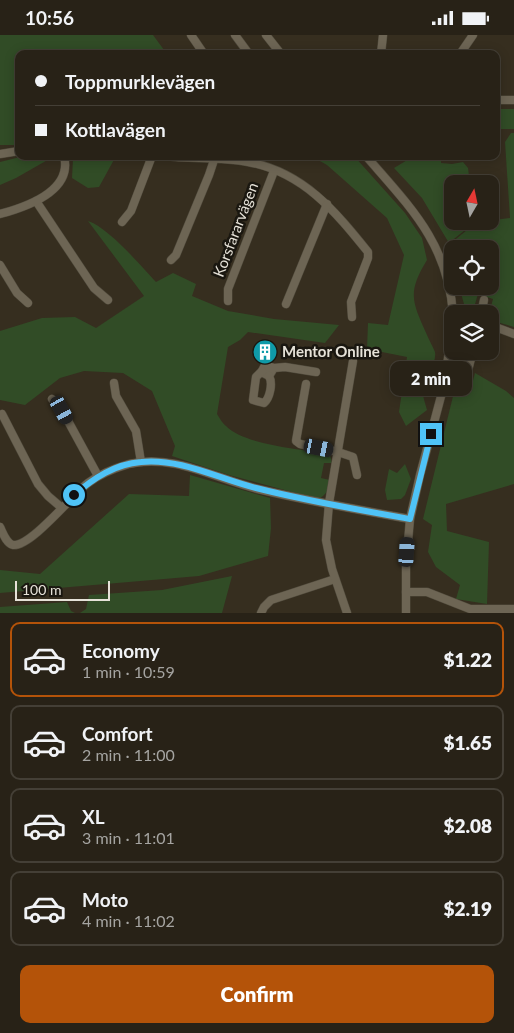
<!DOCTYPE html>
<html lang="en">
<head>
<meta charset="utf-8">
<style>
  :root { --surface:#282217; --page:#342f24; --text:#f1f3f6; --muted:#a5a4a1; --line:#443f36; --accent:#b45309 }
  body { margin:0; font-family:Lato,sans-serif; background:var(--page); color:var(--text); height:100vh; display:flex; flex-direction:column; font-size:19px; white-space:nowrap }
  * { box-sizing:border-box; margin:0 }
  p { font-size:16px; color:var(--muted) }
  .icon { flex:none; width:28px; height:28px; fill:none; stroke:currentColor; stroke-width:2; stroke-linecap:round; stroke-linejoin:round }
  .map { position:relative; height:578px; overflow:hidden }
  .panel { display:flex; flex-direction:column; background:var(--surface); flex:1 }
  .panel>* { flex:none }
  .top-card { position:absolute; left:15px; top:15px; width:485px; height:110px; border-radius:10px; box-shadow:0 2px 12px #0003,0 0 0 1px var(--line); display:grid; align-content:center; height:110px; padding:0 20px; background:var(--surface) }
  .needle { width:32px; rotate:9deg }
  .tools { position:absolute; left:444px; top:140px; display:grid; gap:10px }
  .tools a { display:grid; place-items:center; width:55px; height:55px; border-radius:10px; background:var(--surface); box-shadow:0 2px 12px #0003,0 0 0 1px var(--line); font-size:25px }
  .scale { position:absolute; left:15px; bottom:12px; width:95px; box-sizing:border-box; padding-left:5px; border:2px solid #e6e2d8; border-top:0; font-size:14px; line-height:18px; white-space:nowrap; color:#e6e2d8; -webkit-text-stroke:4px #1a1710; paint-order:stroke }
  .end { position:absolute; width:22px; height:22px; margin:-11px; border:6px solid #4fc3f7; background:#111; box-shadow:0 0 0 2px #111 }
  .from { border-radius:50% }
  .bubble { position:absolute; height:35px; border-radius:10px; background:var(--surface); box-shadow:0 2px 12px #0003,0 0 0 1px var(--line); font-size:16px; font-weight:800; line-height:35px; text-align:center }
  .car { position:absolute; width:15px; height:30px; margin:-15px -8px; border-radius:6px; box-shadow:0 0 4px 1px #0007; background:linear-gradient(#222 24%,#8ab4d8 0 40%,#222 0 76%,#8ab4d8 0 86%,#222 0) }
  .top-card b { display:flex; align-items:center; gap:18px; height:48px; font-size:19px }
  .top-card b+b { border-top:1px solid var(--line) }
  .top-card i { width:12px; height:12px; background:var(--text) }
  ul { padding:9px 0 0; list-style:none }
  li { display:flex; align-items:center; gap:15px; height:75px; margin:0 10px 8px; padding:0 10px; border:2px solid var(--line); border-radius:10px }
  li div { flex:1 }
  li b { display:block; font-size:19px }
  li em { font-style:normal; font-weight:800 }
  li.current { border-color:var(--accent) }
  li>.icon { width:45px; height:45px; stroke-width:1.5 }
  .button { display:flex; gap:10px; margin-top:auto; padding:10px 20px }
  .button a { flex:1; height:58px; border-radius:10px; background:var(--accent); color:#fff; font-size:20px; font-weight:800; line-height:58px; text-align:center }
  .status { display:flex; justify-content:space-between; align-items:center; height:35px; padding:0 25px; background:var(--surface); direction:ltr }
  .status svg { height:14px; fill:currentColor }
  .map>svg:first-child { display:block }
</style>
</head>
<body>
<div class="status"><b>10:56</b><svg viewBox="0 0 49 12"><path d="M0 12V9h3v3zM5 12V6h3v6zM10 12V3h3v9zM15 12V0h3v12zM26 1h20v11H26zM47 4h2v5h-2z"/></svg></div>
<div class="map">
<svg width="514" height="578" viewBox="0 0 514 578">
  <rect width="100%" height="100%" fill="#362e1f"/>
  <g fill="#314c26">
    <polygon points="0,0 153,0 167,19 19,19 19,110 0,110"/>
    <rect x="496" y="74" width="18" height="20"/>
    <polygon points="511,98 514,98 514,292 490,285 489,279 493,264 478,259 472,279 464,269 459,251 490,251 490,214 452,214 452,231 446,212 477,187 510,183 505,107"/>
    <polygon points="24,121 51,121 51,123 16,143 0,150 0,127"/>
    <polygon points="91,121 116,121 99,152 88,153 72,143 73,124"/>
    <path d="M 311,121 L 354,121 L 405,178 L 422,203 L 427,225 C 407,258 412,266 427,300 C 429,305 433,312 435,317 C 437,329 426,336 423,345 C 420,354 425,367 427,375 L 406,391 L 399,377 L 407,322 L 367,314 L 368,288 L 388,290 L 404,220 L 387,183 L 327,130 Z"/>
    <polygon points="441,123 441,128 452,129 463,127 468,133 470,149 452,149 452,186 476,186 449,208 422,163 394,133 409,124"/>
    <path d="M 88,186 C 109,193 140,230 156,247 L 173,238 L 196,249 L 192,261 L 228,276 L 274,284 L 339,290 L 325,308 L 248,297 L 240,305 L 228,312 L 217,379 C 219,382 222,388 226,391 C 245,410 299,414 325,418 L 330,420 L 332,428 L 324,428 L 321,443 L 330,445 C 329,454 327,460 318,464 L 229,440 L 172,421 L 175,411 L 152,356 L 123,338 L 84,336 L 60,343 L 25,370 L 0,365 L 0,296 L 42,283 L 75,282 L 96,293 L 144,261 Z"/>
    <polygon points="475,338 506,356 514,363 514,449 446,469 447,496 489,507 487,569 456,564 460,550 436,532 428,517 432,490 423,484 455,353 470,357"/>
    <polygon points="405,429 411,444 405,460 401,464 387,465 385,455 389,434 397,438"/>
    <polygon points="190,440 270,463 271,493 268,521 199,541 0,558 0,535 40,539 129,459 189,461"/>
    <polygon points="232,541 222,578 80,578 86,574 89,560 162,555"/>
    <polygon points="67,567 71,576 75,578 0,578 0,572"/>
  </g>
  <g fill="none" stroke-linecap="round" stroke-linejoin="round">
    <defs>
      <g id="minor">
        <polyline points="191,0 204,19"/>
        <polyline points="235,0 249,19"/>
        <polyline points="266,0 281,19"/>
        <polyline points="381,19 383,0"/>
        <polyline points="460,19 473,0"/>
        <polyline points="496,65 514,65"/>
        <polyline points="0,119 19,116"/>
        <path d="M 164,121 C 192,124 221,122 248,127 C 303,137 335,176 368,217 L 368,223 L 351,267 L 352,282"/>
        <path d="M 366,121 C 410,172 448,208 453,279"/>
        <polyline points="36,166 94,253 108,265"/>
        <path d="M 0,179 C 26,172 73,156 64,121"/>
        <polyline points="122,187 131,176 152,121"/>
        <polyline points="171,225 176,220 209,140 214,125"/>
        <polyline points="0,230 17,258 28,268"/>
        <polyline points="228,266 228,254 274,136"/>
        <polyline points="286,269 327,169"/>
        <polyline points="481,279 484,265"/>
        <polyline points="490,290 514,299"/>
        <polyline points="274,333 269,341 263,338 262,336 264,332 268,331 274,333 285,332 316,337"/>
        <path d="M 262,336 L 256,342 L 253,365 L 264,368 C 270,363 273,348 269,341"/>
        <polyline points="114,348 116,361 136,396 141,427"/>
        <polyline points="306,349 296,406 300,409 338,417 353,422 357,440"/>
        <polyline points="464,351 473,316"/>
        <polyline points="52,364 62,375 98,441"/>
        <polyline points="2,379 38,449 48,461 62,473"/>
        <path d="M 0,492 C 3,498 6,508 13,510 C 31,512 73,459 88,448 C 100,439 115,433 129,429 C 173,418 216,444 258,454 C 308,466 359,475 410,484"/>
        <polyline points="406,557 427,557 470,574 514,574"/>
        <polyline points="261,578 264,572 271,565 335,544"/>
        <polyline points="347,578 332,534 326,505 329,468 353,326"/>
        <polyline points="406,578 406,529 410,484 420,440 444,350 452,296"/>
      </g>
    </defs>
    <use href="#minor" stroke="#514b3d" stroke-width="9"/>
    <use href="#minor" stroke="#6d6554" stroke-width="8"/>
  </g>
  <g fill="none" stroke-linecap="round" stroke-linejoin="round">
    <path stroke="#4fc3f7" stroke-width="6" d="M 74,460 C 94,443 115,429 141,427 C 181,423 219,444 256,453 C 307,466 359,475 410,484 L 431,399"/>
  </g>
  <defs>
    <symbol id="building-disc" viewBox="-11 -11 22 22"><circle r="9.5" fill="#0f9aa8" stroke="#1a1710"/><path d="M-4-6H4V6H1V3H-1V6H-4ZM-2.5-4.3h1.7v1.8h-1.7ZM.8-4.3h1.7v1.8H.8ZM-2.5-1h1.7V.8h-1.7ZM.8-1h1.7V.8H.8Z" fill="#fff"/></symbol>
  </defs>
  <g fill-rule="evenodd">
    <use href="#building-disc" x="251" y="303" width="28" height="28"/>
  </g>
  <g text-anchor="middle" stroke-width="5" stroke-linejoin="round" paint-order="stroke">
    <g font-size="15" fill="#e6e2d8" stroke="#1a1710">
      <text transform="translate(236 195) rotate(-69)" y="5">Korsfararvägen</text>
    </g>
    <g font-size="15" font-weight="bold" fill="#e6e2d8" stroke="#1a1710" text-anchor="start">
      <text x="282" y="322">Mentor Online</text>
    </g>
  </g>
</svg>
<div class="tools">
<a><svg class="needle" viewBox="-14 -14 28 28"><path d="M0-13l5 13h-10z" fill="#e53935"/><path d="M0 13l5-13h-10z" fill="#a5a4a1"/></svg></a>
<a><svg class="icon" aria-label="locate" viewBox="0 0 24 24"><circle cx="12" cy="12" r="6"/><path d="M12 2v4M12 18v4M2 12h4M18 12h4"/></svg></a>
<a><svg class="icon" aria-label="layers" viewBox="0 0 24 24"><path d="M12 4l9 5-9 5-9-5zM3 14l9 5 9-5"/></svg></a>
</div>
<div class="scale">100 m</div>
<i class="end from" style="left:74px;top:460px"></i>
<i class="end" style="left:431px;top:399px"></i>
<div class="bubble" style="left:390px;top:326px;width:82px">2 min</div>
<i class="car" style="left:62px;top:375px;rotate:151deg"></i>
<i class="car" style="left:319px;top:413px;rotate:101deg"></i>
<i class="car" style="left:407px;top:517px;rotate:4deg"></i>
<div class="top-card">
<b><i class="from"></i>Toppmurklevägen</b>
<b><i></i>Kottlavägen</b>
</div>
</div>
<section class="panel">
<ul>
<li class="current"><svg class="icon" aria-label="car" viewBox="0 0 24 24"><path d="M5 17H2v-5l4-1 3-4h7l3 4 3 1v5h-3M9 17h6M6 11h13"/><circle cx="7" cy="17" r="2"/><circle cx="17" cy="17" r="2"/></svg><div><b>Economy</b><p>1 min · 10:59</p></div><em>$1.22</em></li>
<li><svg class="icon" aria-label="car" viewBox="0 0 24 24"><path d="M5 17H2v-5l4-1 3-4h7l3 4 3 1v5h-3M9 17h6M6 11h13"/><circle cx="7" cy="17" r="2"/><circle cx="17" cy="17" r="2"/></svg><div><b>Comfort</b><p>2 min · 11:00</p></div><em>$1.65</em></li>
<li><svg class="icon" aria-label="car" viewBox="0 0 24 24"><path d="M5 17H2v-5l4-1 3-4h7l3 4 3 1v5h-3M9 17h6M6 11h13"/><circle cx="7" cy="17" r="2"/><circle cx="17" cy="17" r="2"/></svg><div><b>XL</b><p>3 min · 11:01</p></div><em>$2.08</em></li>
<li><svg class="icon" aria-label="car" viewBox="0 0 24 24"><path d="M5 17H2v-5l4-1 3-4h7l3 4 3 1v5h-3M9 17h6M6 11h13"/><circle cx="7" cy="17" r="2"/><circle cx="17" cy="17" r="2"/></svg><div><b>Moto</b><p>4 min · 11:02</p></div><em>$2.19</em></li>
</ul>
<div class="button"><a>Confirm</a></div>
</section>
</body>
</html>
